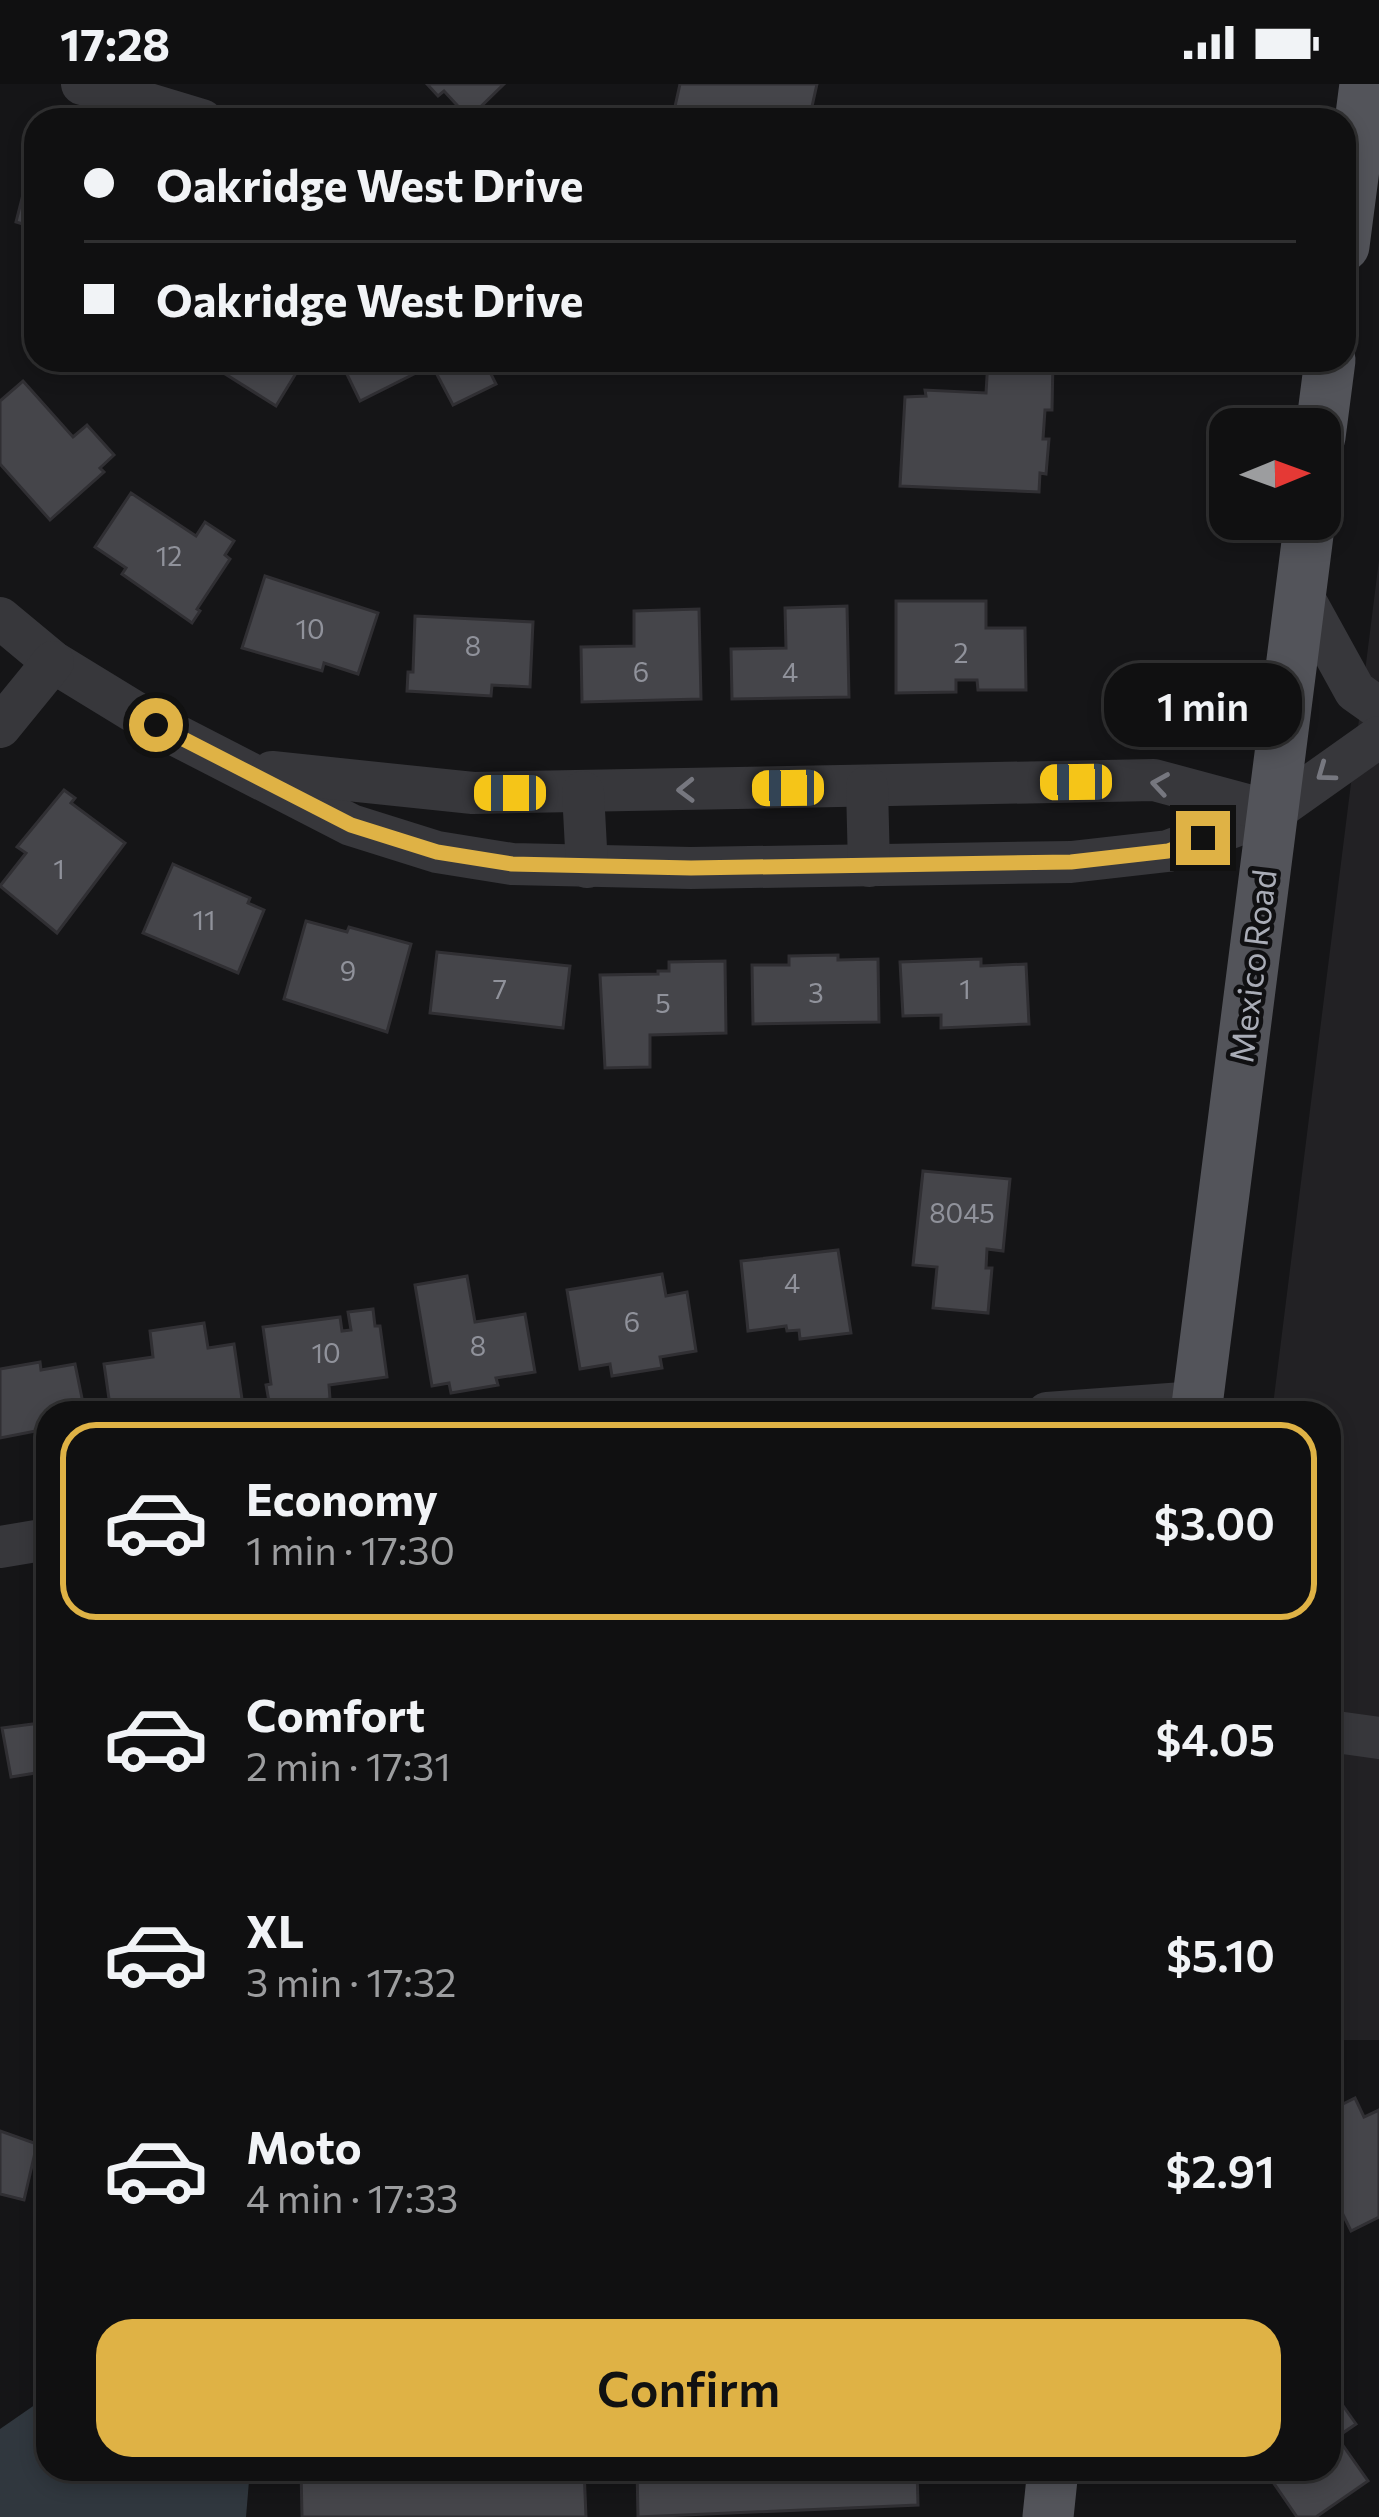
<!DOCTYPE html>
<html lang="en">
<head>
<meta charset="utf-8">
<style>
  :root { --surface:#101011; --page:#19191a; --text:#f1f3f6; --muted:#9c9d9f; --line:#303031; --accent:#dfb245 }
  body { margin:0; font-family:Commissioner,sans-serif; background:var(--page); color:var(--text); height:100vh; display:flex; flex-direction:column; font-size:45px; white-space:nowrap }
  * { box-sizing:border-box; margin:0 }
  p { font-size:39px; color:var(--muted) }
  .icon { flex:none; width:66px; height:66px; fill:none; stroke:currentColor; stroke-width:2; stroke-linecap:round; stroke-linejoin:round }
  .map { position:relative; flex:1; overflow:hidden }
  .sheet { position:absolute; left:36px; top:1317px; width:1305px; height:1080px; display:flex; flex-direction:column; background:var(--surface); border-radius:36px; box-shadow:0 6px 18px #0003,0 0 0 3px var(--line) }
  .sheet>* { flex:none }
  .top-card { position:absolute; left:24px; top:24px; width:1332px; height:264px; border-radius:36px; box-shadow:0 6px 18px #0003,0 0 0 3px var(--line); display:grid; align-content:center; height:264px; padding:0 60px; background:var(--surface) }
  .needle { width:78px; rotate:89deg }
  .tools { position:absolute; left:1209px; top:324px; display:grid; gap:24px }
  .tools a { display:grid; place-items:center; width:132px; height:132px; border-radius:24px; background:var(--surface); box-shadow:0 6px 18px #0003,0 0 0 3px var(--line); font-size:60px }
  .end { position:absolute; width:54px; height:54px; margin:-27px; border:15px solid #dfb245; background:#111; box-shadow:0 0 0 6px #111 }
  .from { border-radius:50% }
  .bubble { position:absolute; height:84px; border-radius:36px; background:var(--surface); box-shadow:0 6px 18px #0003,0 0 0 3px var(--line); font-size:39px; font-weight:600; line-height:84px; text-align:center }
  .car { position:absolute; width:36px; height:72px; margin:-36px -18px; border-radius:15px; box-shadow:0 0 9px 3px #0007; background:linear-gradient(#f5c518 24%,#345 0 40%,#f5c518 0 76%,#345 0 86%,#f5c518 0) }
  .top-card b { display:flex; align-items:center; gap:42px; height:114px; font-size:45px }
  .top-card b+b { border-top:3px solid var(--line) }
  .top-card i { width:30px; height:30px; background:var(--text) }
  ul { padding:21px 0 0; list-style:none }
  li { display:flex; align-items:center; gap:36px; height:198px; margin:0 24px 18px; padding:0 36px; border:6px solid transparent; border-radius:36px }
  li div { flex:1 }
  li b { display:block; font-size:45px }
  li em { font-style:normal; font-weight:600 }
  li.on { border-color:var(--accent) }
  li>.icon { width:108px; height:108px; stroke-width:1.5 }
  .cta { display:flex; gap:24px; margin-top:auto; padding:24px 60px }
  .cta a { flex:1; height:138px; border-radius:36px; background:var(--accent); color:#111; font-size:48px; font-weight:600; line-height:138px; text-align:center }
  .status { display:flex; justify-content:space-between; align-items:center; height:84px; padding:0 60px; background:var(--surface); direction:ltr }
  .status svg { height:33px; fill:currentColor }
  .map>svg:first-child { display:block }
</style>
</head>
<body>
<div class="status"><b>17:28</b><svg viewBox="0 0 49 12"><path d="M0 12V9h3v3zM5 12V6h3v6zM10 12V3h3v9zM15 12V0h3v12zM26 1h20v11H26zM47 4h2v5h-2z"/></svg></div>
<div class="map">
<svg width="1379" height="2433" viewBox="0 0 1379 2433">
  <rect width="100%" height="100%" fill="#151517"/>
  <polygon fill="#222124" points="1379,476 1379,1956 1329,1956 1329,1329 1272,1329"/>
  <polygon fill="#30373e" points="48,2316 48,2385 250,2385 246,2433 0,2433 0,2345 39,2318"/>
  <g fill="#45454a" stroke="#302f33" stroke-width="3">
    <polygon points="427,0 504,0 469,34 444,7 438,12"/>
    <polygon points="680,0 817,0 809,36 672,36"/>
    <polygon points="31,79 36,80 36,144 16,138"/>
    <polygon points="203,276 304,276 276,322"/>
    <polygon points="340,276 484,276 496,300 453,321 432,281 360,317"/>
    <polygon points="988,276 1053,276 1052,326 1045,326 1043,355 1049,355 1046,390 1040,389 1039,408 900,402 905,313 926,312 925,306 986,309"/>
    <polygon points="23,297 73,353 87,341 114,371 100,384 104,388 50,436 0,380 0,317"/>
    <polygon points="131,409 196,452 205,438 234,457 225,471 230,475 197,525 200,527 192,539 122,490 126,484 95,463"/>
    <polygon points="265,492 378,529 358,590 324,579 322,587 242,564"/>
    <polygon points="896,517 986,517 986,544 1025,544 1026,606 978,606 977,596 956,596 956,608 896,609"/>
    <polygon points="847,522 849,613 732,615 731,565 786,564 785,524"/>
    <polygon points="699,525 701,615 582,618 581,563 634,562 634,527"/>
    <polygon points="415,532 533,538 530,603 492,601 491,612 407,607 408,588 413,588"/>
    <polygon points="64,706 75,714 71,719 125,759 57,849 0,802 26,769 17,763"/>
    <polygon points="173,780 250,814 248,819 264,826 238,889 143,849"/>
    <polygon points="306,837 347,848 349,843 411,860 387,948 284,915"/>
    <polygon points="437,868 570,882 563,944 430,929"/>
    <polygon points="838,871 838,876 878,875 879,938 753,940 752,881 789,881 789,872"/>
    <polygon points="981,875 981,882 1026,880 1029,940 941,944 941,931 903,932 900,878"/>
    <polygon points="725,877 726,949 650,951 650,983 605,984 600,891 658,890 658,887 669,887 669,878"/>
    <polygon points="923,1087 1010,1095 1003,1167 987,1165 986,1184 992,1184 988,1229 933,1224 937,1183 913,1181"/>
    <polygon points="838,1166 851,1249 800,1255 799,1246 787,1247 786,1242 748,1247 741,1177"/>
    <polygon points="662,1190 666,1212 687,1208 696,1267 660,1273 662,1284 612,1292 610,1280 580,1285 567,1206"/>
    <polygon points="467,1192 475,1238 525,1230 535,1288 496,1294 498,1301 451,1309 449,1299 432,1302 415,1201"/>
    <polygon points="373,1225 375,1242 380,1242 387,1293 329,1301 330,1315 270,1323 266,1301 271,1300 263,1243 340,1233 342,1247 351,1246 348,1228"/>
    <polygon points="204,1239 208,1264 234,1260 243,1322 205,1329 111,1329 104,1280 153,1273 150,1247"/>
    <polygon points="40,1278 41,1286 75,1280 85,1329 48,1329 46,1345 0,1354 0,1285"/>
    <polygon points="48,1638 48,1687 11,1693 2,1644"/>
    <polygon points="1355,2014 1364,2033 1379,2026 1379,2133 1351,2147 1329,2102 1329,2027"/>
    <polygon points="0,2047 37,2060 24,2116 0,2110"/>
    <polygon points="1329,2302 1356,2340 1337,2353 1368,2397 1316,2433 1297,2433 1264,2385 1329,2385"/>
    <polygon points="301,2385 584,2385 586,2433 302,2433"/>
    <polygon points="637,2385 917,2385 918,2421 638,2433"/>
  </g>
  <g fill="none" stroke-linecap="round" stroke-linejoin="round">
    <g stroke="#37373b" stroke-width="42">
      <polyline points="82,0 202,36"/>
      <polyline points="1301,509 1355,607 1379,624"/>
      <polyline points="0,534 53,578 156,641 351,741 437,768 512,780 691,784 1071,778 1168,767 1273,728 1379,653"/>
      <polyline points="0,643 53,578"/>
      <polyline points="272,688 473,709 1154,696 1273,728"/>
      <polyline points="867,703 869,782"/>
      <polyline points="583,708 587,783"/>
      <polyline points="1047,1329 1197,1318"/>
      <polyline points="0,1463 48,1455"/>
      <polyline points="1329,1647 1379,1654"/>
    </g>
    <g stroke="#53545a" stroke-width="51">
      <polyline points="1344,162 1365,0"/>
      <polyline points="1320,353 1330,276"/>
      <polyline points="1196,1329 1310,435"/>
      <polyline points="1048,2433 1053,2385"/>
    </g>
  </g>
  <defs><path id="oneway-chevron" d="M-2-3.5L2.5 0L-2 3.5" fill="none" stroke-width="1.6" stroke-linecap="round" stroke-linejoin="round" transform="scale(3)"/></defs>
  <g stroke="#76777f">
    <use href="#oneway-chevron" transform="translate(1325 689) rotate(144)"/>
    <use href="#oneway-chevron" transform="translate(1160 700) rotate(-171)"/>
    <use href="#oneway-chevron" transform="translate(686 706) rotate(179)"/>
  </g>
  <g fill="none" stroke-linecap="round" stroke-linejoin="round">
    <polyline stroke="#dfb245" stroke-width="15" points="156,641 351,741 437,768 512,780 691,784 1071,778 1168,767 1203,754"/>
  </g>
  <g text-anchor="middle" stroke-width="9" stroke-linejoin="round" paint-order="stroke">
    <g font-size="27" fill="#90929b">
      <text x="169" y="482">12</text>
      <text x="310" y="555">10</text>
      <text x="473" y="572">8</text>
      <text x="961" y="579">2</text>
      <text x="641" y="598">6</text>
      <text x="790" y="598">4</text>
      <text x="59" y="795">1</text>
      <text x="204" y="846">11</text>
      <text x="348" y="897">9</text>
      <text x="500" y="915">7</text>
      <text x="965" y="915">1</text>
      <text x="816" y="919">3</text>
      <text x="663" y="929">5</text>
      <text x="962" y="1139">8045</text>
      <text x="792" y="1209">4</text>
      <text x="632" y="1248">6</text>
      <text x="478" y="1272">8</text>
      <text x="326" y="1279">10</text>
    </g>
    <g font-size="33" fill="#a9acb6" stroke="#101012">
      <text transform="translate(1253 882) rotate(-83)" y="12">Mexico Road</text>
    </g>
  </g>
</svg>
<div class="tools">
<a><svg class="needle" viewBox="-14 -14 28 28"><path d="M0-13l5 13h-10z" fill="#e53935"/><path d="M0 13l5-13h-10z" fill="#9c9d9f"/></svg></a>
</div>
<i class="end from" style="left:156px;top:641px"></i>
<i class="end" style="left:1203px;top:754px"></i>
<div class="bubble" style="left:1104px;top:579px;width:198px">1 min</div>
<i class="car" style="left:1076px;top:698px;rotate:269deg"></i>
<i class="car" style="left:788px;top:704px;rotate:269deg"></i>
<i class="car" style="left:510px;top:709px;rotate:270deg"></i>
<div class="top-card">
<b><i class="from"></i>Oakridge West Drive</b>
<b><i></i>Oakridge West Drive</b>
</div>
<section class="sheet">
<ul>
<li class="on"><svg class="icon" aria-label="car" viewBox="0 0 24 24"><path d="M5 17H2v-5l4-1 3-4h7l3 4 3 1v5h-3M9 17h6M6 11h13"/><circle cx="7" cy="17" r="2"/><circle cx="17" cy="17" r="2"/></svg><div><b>Economy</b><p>1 min · 17:30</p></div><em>$3.00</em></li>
<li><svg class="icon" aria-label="car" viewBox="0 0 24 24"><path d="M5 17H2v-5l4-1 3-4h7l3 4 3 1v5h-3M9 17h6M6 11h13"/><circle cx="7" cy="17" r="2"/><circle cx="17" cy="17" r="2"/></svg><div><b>Comfort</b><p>2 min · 17:31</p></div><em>$4.05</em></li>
<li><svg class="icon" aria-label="car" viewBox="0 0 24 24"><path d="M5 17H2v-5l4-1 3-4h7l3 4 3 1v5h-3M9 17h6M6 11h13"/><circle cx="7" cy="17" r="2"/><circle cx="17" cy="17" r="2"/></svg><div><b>XL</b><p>3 min · 17:32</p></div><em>$5.10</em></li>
<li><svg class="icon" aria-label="car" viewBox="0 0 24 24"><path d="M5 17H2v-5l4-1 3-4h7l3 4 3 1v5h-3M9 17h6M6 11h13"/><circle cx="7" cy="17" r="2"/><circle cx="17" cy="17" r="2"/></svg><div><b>Moto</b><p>4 min · 17:33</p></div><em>$2.91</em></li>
</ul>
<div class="cta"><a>Confirm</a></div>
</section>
</div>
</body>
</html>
